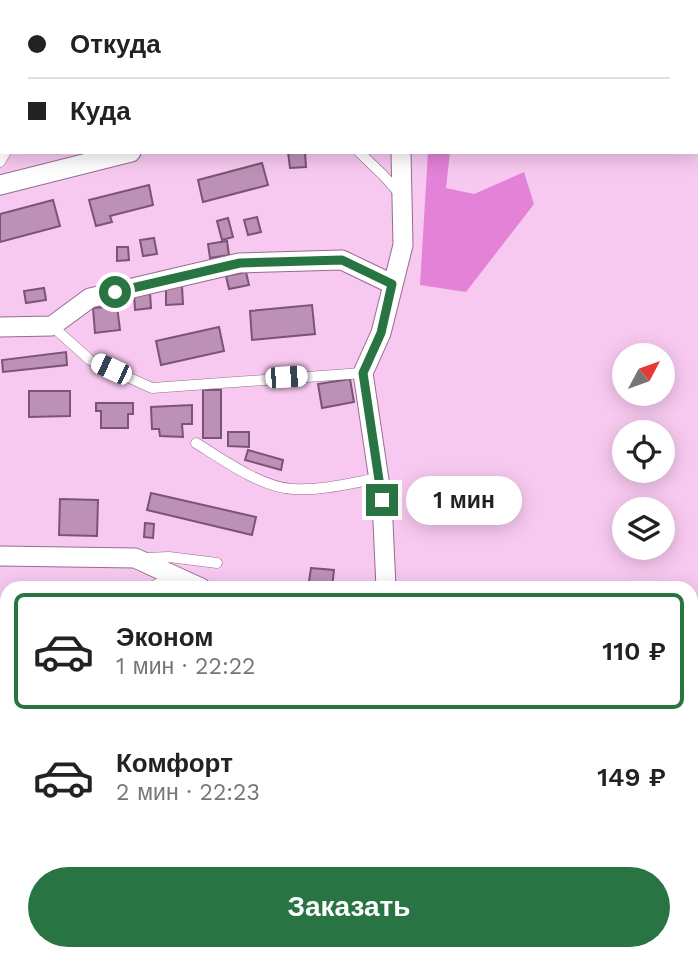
<!DOCTYPE html>
<html lang="ru">
<head>
<meta charset="utf-8">
<style>
  :root { --surface:#fff; --page:#f6f6f6; --text:#222; --muted:#767676; --line:#e0e0e0; --accent:#287443 }
  body { margin:0; font-family:"Work Sans",sans-serif; background:var(--page); color:var(--text); height:100vh; display:flex; flex-direction:column; font-size:26px; white-space:nowrap }
  * { box-sizing:border-box; margin:0 }
  p { font-size:23px; color:var(--muted) }
  .icon { flex:none; width:38px; height:38px; fill:none; stroke:currentColor; stroke-width:2; stroke-linecap:round; stroke-linejoin:round }
  .map { position:relative; flex:1; overflow:hidden }
  .side { position:absolute; left:0px; top:581px; width:698px; height:380px; display:flex; flex-direction:column; background:var(--surface); border-radius:21px 21px 0 0; box-shadow:0 4px 18px #0003 }
  .side>* { flex:none }
  .banner { position:absolute; left:0px; top:0px; width:698px; height:154px; box-shadow:0 4px 18px #0003; display:grid; align-content:center; height:154px; padding:0 28px; background:var(--surface) }
  .needle { width:46px; rotate:49deg }
  .controls { position:absolute; left:612px; top:343px; display:grid; gap:14px }
  .controls a { display:grid; place-items:center; width:63px; height:63px; border-radius:50%; background:var(--surface); box-shadow:0 4px 18px #0003; font-size:35px }
  .end { position:absolute; width:32px; height:32px; margin:-16px; border:9px solid #287443; background:#fff; box-shadow:0 0 0 4px #fff }
  .from { border-radius:50% }
  .bubble { position:absolute; height:49px; border-radius:24px; background:var(--surface); box-shadow:0 4px 18px #0003; font-size:23px; font-weight:600; line-height:49px; text-align:center }
  .car { position:absolute; width:21px; height:42px; margin:-21px -10px; border-radius:9px; box-shadow:0 0 5px 2px #0007; background:linear-gradient(#fff 24%,#345 0 40%,#fff 0 76%,#345 0 86%,#fff 0) }
  .banner b { display:flex; align-items:center; gap:24px; height:66px; font-size:26px }
  .banner b+b { border-top:2px solid var(--line) }
  .banner i { width:18px; height:18px; background:var(--text) }
  ul { padding:12px 0 0; list-style:none }
  li { display:flex; align-items:center; gap:21px; height:116px; margin:0 14px 10px; padding:0 14px; border:4px solid transparent; border-radius:10px }
  li div { flex:1 }
  li b { display:block; font-size:26px }
  li em { font-style:normal; font-weight:600 }
  li.selected { border-color:var(--accent) }
  li>.icon { width:63px; height:63px; stroke-width:1.5 }
  .cta { display:flex; gap:14px; margin-top:auto; padding:14px 28px }
  .cta a { flex:1; height:80px; border-radius:42px; background:var(--accent); color:#fff; font-size:28px; font-weight:600; line-height:80px; text-align:center }
  .map>svg:first-child { display:block }
</style>
</head>
<body>
<div class="map">
<svg width="698" height="960" viewBox="0 0 698 960">
  <rect width="100%" height="100%" fill="#f8c9f0"/>
  <polygon fill="#e382d7" points="428,152 450,152 446,188 474,194 524,172 534,204 466,292 420,285"/>
  <g fill="#bd91b6" stroke="#7b5376" stroke-width="2">
    <polygon points="288,152 305,152 306,167 290,168"/>
    <polygon points="262,163 268,185 203,202 198,180"/>
    <polygon points="149,185 153,205 110,216 112,222 96,226 89,200"/>
    <polygon points="53,200 60,226 0,242 0,214"/>
    <polygon points="257,217 261,232 248,235 244,220"/>
    <polygon points="228,218 233,237 222,240 217,221"/>
    <polygon points="154,238 157,254 143,256 140,240"/>
    <polygon points="227,241 229,255 210,258 208,244"/>
    <polygon points="117,247 128,247 129,260 117,261"/>
    <polygon points="246,272 249,285 229,289 226,276"/>
    <polygon points="166,286 182,286 183,304 166,305"/>
    <polygon points="44,288 46,300 26,303 24,291"/>
    <polygon points="150,293 151,308 135,310 134,294"/>
    <polygon points="312,305 315,334 252,340 250,311"/>
    <polygon points="117,306 120,330 95,333 93,308"/>
    <polygon points="219,327 224,351 161,365 156,341"/>
    <polygon points="66,352 67,365 3,372 2,360"/>
    <polygon points="350,379 354,402 322,408 318,384"/>
    <rect x="203" y="390" width="18" height="48"/>
    <polygon points="29,391 70,391 70,416 29,417"/>
    <polygon points="96,403 133,403 133,414 128,414 128,428 101,428 101,411 96,411"/>
    <polygon points="192,405 192,424 182,424 183,437 160,436 159,429 152,429 151,407"/>
    <polygon points="228,432 249,432 249,447 228,446"/>
    <polygon points="248,450 283,460 281,470 245,460"/>
    <polygon points="151,493 256,517 252,535 147,510"/>
    <polygon points="60,499 98,500 97,536 59,535"/>
    <polygon points="145,523 154,524 153,538 144,537"/>
    <polygon points="311,568 334,570 332,588 308,588"/>
    <polygon points="0,817 7,819 7,840 0,837"/>
    <polygon points="691,908 698,909 698,927 691,926"/>
    <polygon points="87,954 121,954 117,960 94,960"/>
  </g>
  <g fill="none" stroke-linecap="round" stroke-linejoin="round">
    <defs>
      <g id="lane">
        <polyline points="42,0 43,2"/>
        <polyline points="409,0 410,2"/>
        <polyline points="696,23 698,23"/>
        <polyline points="0,88 2,96"/>
        <polyline points="359,152 383,175 400,194"/>
        <polyline points="0,162 6,152"/>
        <polyline points="52,326 90,360 152,388 363,373"/>
        <path d="M 196,443 C 222,459 262,488 293,489 C 321,491 351,483 379,478"/>
        <polyline points="146,558 169,557 217,563"/>
        <polyline points="149,588 174,576"/>
        <polyline points="0,606 7,606"/>
        <polyline points="691,712 698,712"/>
      </g>
      <g id="street">
        <polyline points="0,185 131,152"/>
        <polyline points="0,327 52,326 90,298 239,263 342,260 392,284"/>
        <polyline points="0,556 135,558 201,588"/>
        <polyline points="386,588 382,500 363,373 381,333 403,245 401,152"/>
        <polyline points="0,875 7,878"/>
        <polyline points="691,948 698,949"/>
        <polyline points="276,954 324,960"/>
        <polyline points="373,960 385,954"/>
      </g>
    </defs>
    <use href="#lane" stroke="#956b8f" stroke-width="11"/>
    <use href="#street" stroke="#956b8f" stroke-width="21"/>
    <use href="#lane" stroke="#fff" stroke-width="10"/>
    <use href="#street" stroke="#fff" stroke-width="19"/>
  </g>
  <g fill="none" stroke-linecap="round" stroke-linejoin="round">
    <polyline stroke="#287443" stroke-width="9" points="115,292 240,263 342,260 392,284 381,333 363,373 382,500"/>
  </g>
</svg>
<div class="controls">
<a><svg class="needle" viewBox="-14 -14 28 28"><path d="M0-13l5 13h-10z" fill="#e53935"/><path d="M0 13l5-13h-10z" fill="#767676"/></svg></a>
<a><svg class="icon" aria-label="locate" viewBox="0 0 24 24"><circle cx="12" cy="12" r="6"/><path d="M12 2v4M12 18v4M2 12h4M18 12h4"/></svg></a>
<a><svg class="icon" aria-label="layers" viewBox="0 0 24 24"><path d="M12 4l9 5-9 5-9-5zM3 14l9 5 9-5"/></svg></a>
</div>
<i class="end from" style="left:115px;top:292px"></i>
<i class="end" style="left:382px;top:500px"></i>
<div class="bubble" style="left:406px;top:476px;width:116px">1 мин</div>
<i class="car" style="left:111px;top:369px;rotate:295deg"></i>
<i class="car" style="left:286px;top:377px;rotate:86deg"></i>
<div class="banner">
<b><i class="from"></i>Откуда</b>
<b><i></i>Куда</b>
</div>
<section class="side">
<ul>
<li class="selected"><svg class="icon" aria-label="car" viewBox="0 0 24 24"><path d="M5 17H2v-5l4-1 3-4h7l3 4 3 1v5h-3M9 17h6M6 11h13"/><circle cx="7" cy="17" r="2"/><circle cx="17" cy="17" r="2"/></svg><div><b>Эконом</b><p>1 мин · 22:22</p></div><em>110 ₽</em></li>
<li><svg class="icon" aria-label="car" viewBox="0 0 24 24"><path d="M5 17H2v-5l4-1 3-4h7l3 4 3 1v5h-3M9 17h6M6 11h13"/><circle cx="7" cy="17" r="2"/><circle cx="17" cy="17" r="2"/></svg><div><b>Комфорт</b><p>2 мин · 22:23</p></div><em>149 ₽</em></li>
</ul>
<div class="cta"><a>Заказать</a></div>
</section>
</div>
</body>
</html>
